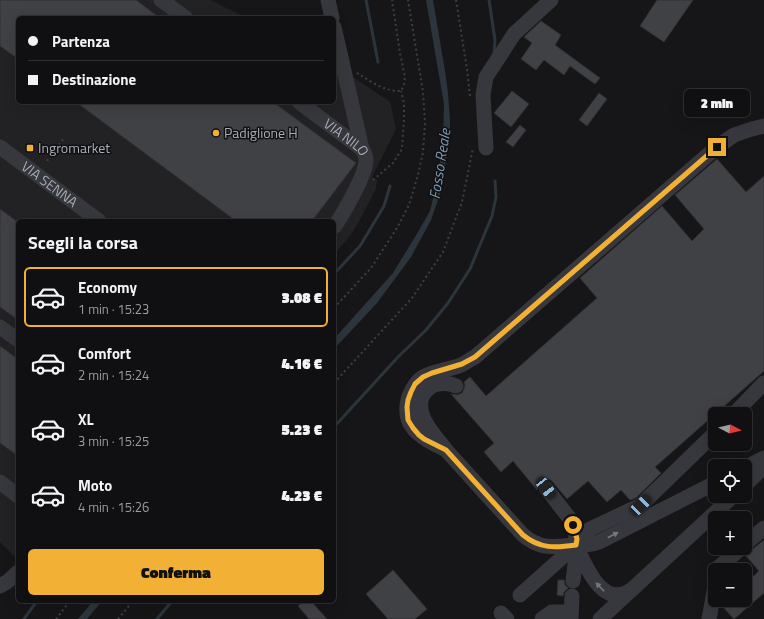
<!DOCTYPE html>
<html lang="it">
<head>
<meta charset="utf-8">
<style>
  :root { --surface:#101012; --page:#19191b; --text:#f1f3f6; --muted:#9c9d9f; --line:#303032; --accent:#f2b134 }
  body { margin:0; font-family:"Titillium Web",sans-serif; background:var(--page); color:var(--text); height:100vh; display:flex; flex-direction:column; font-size:15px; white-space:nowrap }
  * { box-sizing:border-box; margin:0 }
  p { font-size:13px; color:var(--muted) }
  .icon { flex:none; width:22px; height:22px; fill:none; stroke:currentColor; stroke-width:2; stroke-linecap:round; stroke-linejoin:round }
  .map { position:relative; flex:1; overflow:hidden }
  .drawer { position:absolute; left:16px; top:219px; width:320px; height:384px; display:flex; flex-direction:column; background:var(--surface); border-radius:6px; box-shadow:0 4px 16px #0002,0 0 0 1px var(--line) }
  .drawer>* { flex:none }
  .top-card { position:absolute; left:16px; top:16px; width:320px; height:88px; border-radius:6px; box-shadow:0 4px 16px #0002,0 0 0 1px var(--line); display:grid; align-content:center; height:88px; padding:0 12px; background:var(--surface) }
  .needle { width:26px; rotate:97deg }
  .buttons { position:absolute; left:708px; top:407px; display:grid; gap:8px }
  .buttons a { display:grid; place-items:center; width:44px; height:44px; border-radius:6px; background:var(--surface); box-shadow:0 4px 16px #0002,0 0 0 1px var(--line); font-size:20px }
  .end { position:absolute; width:18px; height:18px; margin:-9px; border:5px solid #f2b134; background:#111; box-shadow:0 0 0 2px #111 }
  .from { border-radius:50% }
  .bubble { position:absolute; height:28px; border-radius:6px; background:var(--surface); box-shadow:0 4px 16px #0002,0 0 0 1px var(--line); font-size:13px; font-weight:800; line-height:28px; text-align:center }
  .car { position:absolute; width:12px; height:24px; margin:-12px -6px; border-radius:5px; box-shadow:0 0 3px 1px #0007; background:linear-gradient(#222 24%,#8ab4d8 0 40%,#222 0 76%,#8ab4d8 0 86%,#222 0) }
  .top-card b { display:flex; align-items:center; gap:14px; height:38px; font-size:15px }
  .top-card b+b { border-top:1px solid var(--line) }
  .top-card i { width:10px; height:10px; background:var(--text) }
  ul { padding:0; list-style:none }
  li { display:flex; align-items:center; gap:12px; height:60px; margin:0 8px 6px; padding:0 4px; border:2px solid transparent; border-radius:6px }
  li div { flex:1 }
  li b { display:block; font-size:15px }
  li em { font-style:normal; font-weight:800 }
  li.selected { border-color:var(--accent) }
  li>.icon { width:36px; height:36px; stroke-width:1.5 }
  h2 { padding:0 12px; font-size:18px; line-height:48px }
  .primary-button { display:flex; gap:8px; margin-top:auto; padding:8px 12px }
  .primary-button a { flex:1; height:46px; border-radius:6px; background:var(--accent); color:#111; font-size:16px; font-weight:800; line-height:46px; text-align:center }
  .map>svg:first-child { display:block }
</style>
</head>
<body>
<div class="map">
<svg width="764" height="619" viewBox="0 0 764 619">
  <rect width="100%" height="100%" fill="#161618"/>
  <polygon fill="#222225" points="0,0 210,0 247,18 18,18 18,102 334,102 334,64 390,102 396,129 372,177 377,180 376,189 358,223 350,236 334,255 334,221 18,221 18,560 0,542"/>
  <g fill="#2c353c">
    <polygon points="426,0 433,0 445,71 448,93 450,120 450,135 445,167 440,194 431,220 411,257 377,303 334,349 334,339 393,273 418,232 430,211 437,182 443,143 444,104"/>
    <polygon points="93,601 102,601 87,619 78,619"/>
  </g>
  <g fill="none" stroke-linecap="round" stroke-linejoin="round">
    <g stroke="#2c353c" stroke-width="3">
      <polyline points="366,0 378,62"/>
      <polyline points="489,0 495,40 494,54"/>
      <polyline points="334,274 360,246 384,206 390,186"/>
      <polyline points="334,427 398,357 426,330 448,303 470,269 492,216 496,197 495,181"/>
      <polyline points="24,619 37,601"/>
      <polyline points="157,619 172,601"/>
    </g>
  </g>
  <g fill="#404145" stroke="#303034">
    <polygon points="0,0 136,0 160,18 18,18 18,59 0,46"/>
    <polygon points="657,0 693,0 664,42 640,26"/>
    <polygon points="541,21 561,35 555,45 600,78 595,84 570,66 564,75 544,60 536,70 521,59 532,43 524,37"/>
    <polygon points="512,91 529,104 511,127 494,113"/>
    <polygon points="599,93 607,99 587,126 579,120"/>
    <polygon points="76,102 273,102 356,163 312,221 236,221"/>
    <polygon points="520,125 526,130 513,147 506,142"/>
    <polygon points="717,159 746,192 764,176 764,371 655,467 661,473 636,498 630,500 621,490 607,502 588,481 567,499 551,480 545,479 541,481 538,485 537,490 513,461 501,472 484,452 494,443 451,394 457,395 462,393 464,389 465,385 464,382 470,377 486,396 597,298 580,278 662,206 692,241 704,229 675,195"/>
    <polygon points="0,209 18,222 18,320 0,307"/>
    <polygon points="0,346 18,359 18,456 0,443"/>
    <polygon points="764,540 764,593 734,619 721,605 727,600 745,600 745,584 759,571 746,556 749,552"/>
    <polygon points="393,570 427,609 415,619 388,619 366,594"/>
    <polygon points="558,580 564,580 565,585 568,588 564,592 563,596 557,595"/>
    <polygon points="304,601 311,601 327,619 309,619 298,606"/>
  </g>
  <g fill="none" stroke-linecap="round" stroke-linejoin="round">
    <g stroke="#3d3f44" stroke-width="2" stroke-dasharray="2 3" stroke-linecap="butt">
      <polyline points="456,0 467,69 470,96"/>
      <path d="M 357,73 C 370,81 385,92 401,91 L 404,85 L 405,77 L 400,53 L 392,0"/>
      <polyline points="47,161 64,138"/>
      <polyline points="373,180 393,163 402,149 404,119 404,103 401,91"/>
      <polyline points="0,229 10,216"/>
      <polyline points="334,308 371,268 397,228 409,205 418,175 423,152 425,123 423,92 409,6 408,0"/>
      <polyline points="334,383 412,298 443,252 462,202 473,148"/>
      <polyline points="56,619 70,601"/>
      <polyline points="118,619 133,601"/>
    </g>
    <g stroke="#37383d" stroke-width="15">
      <polyline points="161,0 186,18"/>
      <polyline points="328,0 332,18"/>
      <polyline points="334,27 362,149"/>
      <path id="s1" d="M 299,102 L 362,149 C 364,152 366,156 366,160 C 366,175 343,214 334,227"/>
      <path id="s2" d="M 0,147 L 99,221"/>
      <polyline points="486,148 483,95 486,77 514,34 551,0"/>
      <polyline points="0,327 18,340"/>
      <path d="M 456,386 C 450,383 441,383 434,385 C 429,387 426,391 423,395 C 413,415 436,436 446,450 C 423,438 399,428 409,396 C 412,389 416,381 423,377 C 435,370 449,370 461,365 C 466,363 470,359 475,357 L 717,147 L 734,135 L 752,129 L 764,126"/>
      <polyline points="734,414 764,383"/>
      <path d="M 446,450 L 523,535 C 542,551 555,546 577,545 C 586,545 591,545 599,542 L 715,483"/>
      <polyline points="745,468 764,458"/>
      <polyline points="0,482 18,496"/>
      <polyline points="745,485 764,467"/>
      <path d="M 546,488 L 570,519 C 581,538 575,561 573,581"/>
      <polyline points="745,544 764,528"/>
      <path d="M 576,546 C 586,566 602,609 631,590"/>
      <polyline points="718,570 718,568 741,548"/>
      <polyline points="0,586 7,582 18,572"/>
      <polyline points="520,595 576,545 590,529 641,505 715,433"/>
      <polyline points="501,613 507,619"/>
      <polyline points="542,619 552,612 571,612"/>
      <polyline points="571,619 572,596"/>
      <polyline points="600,619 733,496"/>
      <polyline points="709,619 715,586"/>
    </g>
  </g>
  <defs><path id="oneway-solid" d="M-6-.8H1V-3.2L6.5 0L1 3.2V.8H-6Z"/></defs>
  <g fill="#757881">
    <use href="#oneway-solid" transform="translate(613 535) rotate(-27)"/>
    <use href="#oneway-solid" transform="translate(600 587) rotate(-134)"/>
  </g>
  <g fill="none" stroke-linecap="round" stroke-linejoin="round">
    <path stroke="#f2b134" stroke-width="5" d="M 573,525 L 577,539 L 576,545 C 555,548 540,549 523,535 L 446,450 L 424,439 L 419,435 L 413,428 L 408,420 L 407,407 L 408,400 L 411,392 L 415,384 L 423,377 L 432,373 L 462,364 L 475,357 L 717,147"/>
  </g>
  <g fill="#f2b134" stroke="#111113" stroke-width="1.5">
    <circle cx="216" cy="133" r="4"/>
    <rect x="26" y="144" width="8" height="8" rx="2"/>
  </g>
  <g text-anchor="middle" stroke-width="3" stroke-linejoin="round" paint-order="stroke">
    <g font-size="14" fill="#a8adb8" stroke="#111113" text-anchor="start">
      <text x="224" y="138">Padiglione H</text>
      <text x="38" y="153">Ingromarket</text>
    </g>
    <g font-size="14" fill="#a8adb8" stroke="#111113">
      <text dy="5" stroke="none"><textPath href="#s1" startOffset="59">VIA NILO</textPath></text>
      <text dy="5" stroke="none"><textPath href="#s2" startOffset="62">VIA SENNA</textPath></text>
    </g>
    <g font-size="15" font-style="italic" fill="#7f9bb3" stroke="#111113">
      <text transform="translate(440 164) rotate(-81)" y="5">Fosso Reale</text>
    </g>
  </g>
</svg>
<div class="buttons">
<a><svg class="needle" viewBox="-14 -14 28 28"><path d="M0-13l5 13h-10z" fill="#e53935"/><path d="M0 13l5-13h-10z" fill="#9c9d9f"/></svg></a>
<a><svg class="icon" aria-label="locate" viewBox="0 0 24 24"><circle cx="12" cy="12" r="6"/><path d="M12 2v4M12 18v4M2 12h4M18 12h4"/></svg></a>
<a>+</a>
<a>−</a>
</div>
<i class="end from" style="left:573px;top:525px"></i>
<i class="end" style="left:717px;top:147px"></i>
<div class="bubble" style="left:684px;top:89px;width:66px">2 min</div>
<i class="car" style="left:546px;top:488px;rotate:142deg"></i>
<i class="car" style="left:641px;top:505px;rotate:46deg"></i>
<div class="top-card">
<b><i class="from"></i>Partenza</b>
<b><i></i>Destinazione</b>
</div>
<section class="drawer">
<h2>Scegli la corsa</h2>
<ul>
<li class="selected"><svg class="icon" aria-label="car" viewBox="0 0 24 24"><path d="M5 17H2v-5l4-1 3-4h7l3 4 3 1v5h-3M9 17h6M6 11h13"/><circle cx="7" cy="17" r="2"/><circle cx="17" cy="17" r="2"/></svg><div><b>Economy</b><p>1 min · 15:23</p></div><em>3.08 €</em></li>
<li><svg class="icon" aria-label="car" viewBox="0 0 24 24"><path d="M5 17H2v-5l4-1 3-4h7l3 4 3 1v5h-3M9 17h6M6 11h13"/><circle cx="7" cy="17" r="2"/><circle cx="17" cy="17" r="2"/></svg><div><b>Comfort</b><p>2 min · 15:24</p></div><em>4.16 €</em></li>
<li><svg class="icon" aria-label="car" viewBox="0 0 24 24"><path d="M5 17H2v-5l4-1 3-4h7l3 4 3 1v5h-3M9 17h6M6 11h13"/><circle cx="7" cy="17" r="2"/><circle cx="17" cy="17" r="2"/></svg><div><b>XL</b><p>3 min · 15:25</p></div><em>5.23 €</em></li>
<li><svg class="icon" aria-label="car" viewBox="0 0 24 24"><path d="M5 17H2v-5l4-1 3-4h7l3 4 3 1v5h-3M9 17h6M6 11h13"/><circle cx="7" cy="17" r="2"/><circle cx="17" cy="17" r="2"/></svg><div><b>Moto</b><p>4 min · 15:26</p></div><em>4.23 €</em></li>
</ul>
<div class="primary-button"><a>Conferma</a></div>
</section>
</div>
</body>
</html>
